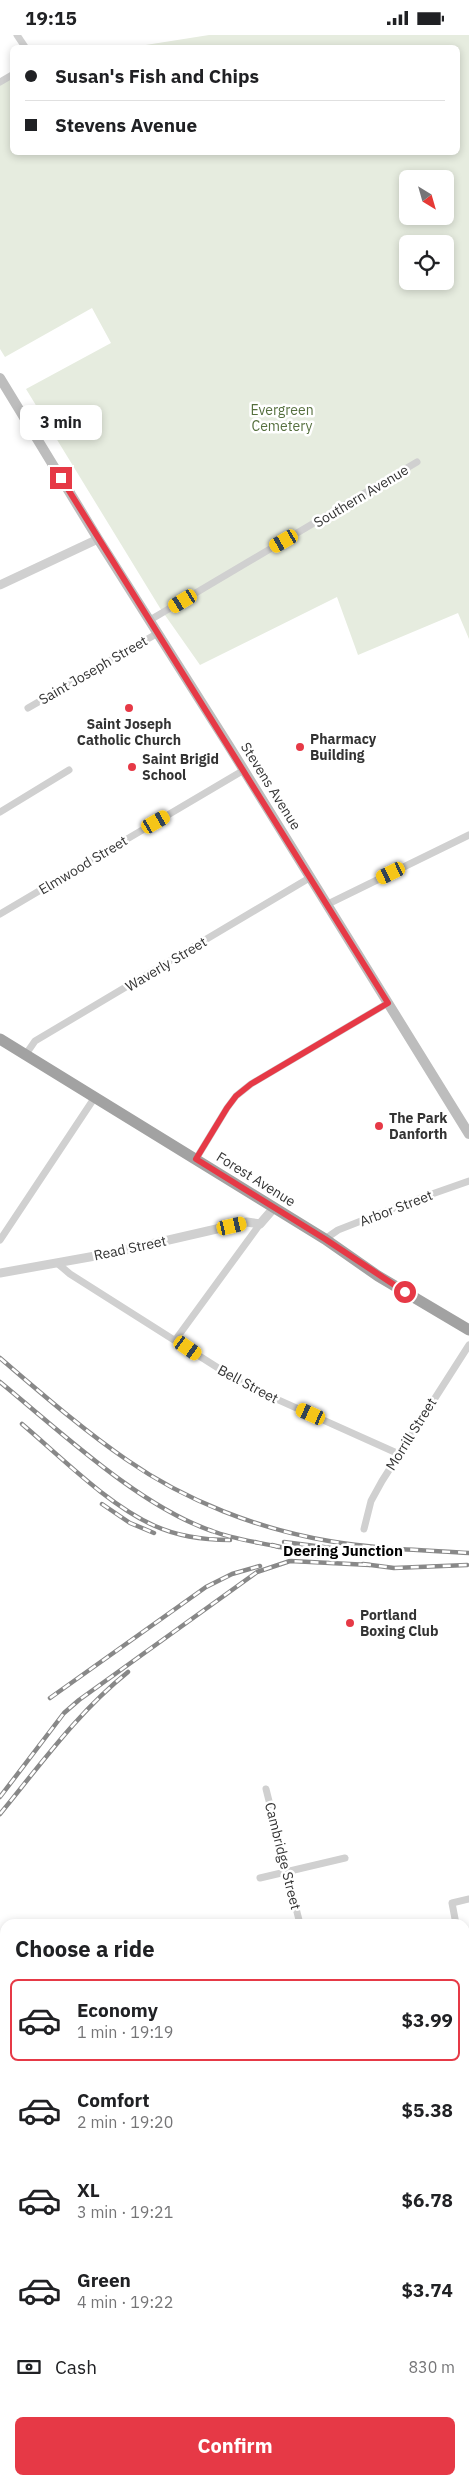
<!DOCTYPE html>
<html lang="en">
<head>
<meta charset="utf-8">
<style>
  :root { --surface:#fff; --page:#f6f6f6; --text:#202124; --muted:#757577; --line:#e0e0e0; --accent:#e63946 }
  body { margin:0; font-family:"IBM Plex Sans",sans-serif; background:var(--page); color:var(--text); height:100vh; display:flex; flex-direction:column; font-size:19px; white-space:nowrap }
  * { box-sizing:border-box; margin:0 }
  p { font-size:16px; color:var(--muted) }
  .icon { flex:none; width:28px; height:28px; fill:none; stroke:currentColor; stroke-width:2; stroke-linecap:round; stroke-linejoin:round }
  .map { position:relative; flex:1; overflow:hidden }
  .details { position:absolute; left:0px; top:1884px; width:470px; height:566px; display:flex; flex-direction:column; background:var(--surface); border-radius:15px 15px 0 0; box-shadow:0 2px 8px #0003 }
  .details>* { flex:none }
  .hud { position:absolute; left:10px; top:10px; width:450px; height:110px; border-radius:8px; box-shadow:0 2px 8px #0003; display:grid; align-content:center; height:110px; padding:0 15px; background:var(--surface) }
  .needle { width:32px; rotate:143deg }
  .buttons { position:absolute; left:399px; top:135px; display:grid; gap:10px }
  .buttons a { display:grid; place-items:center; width:55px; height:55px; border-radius:8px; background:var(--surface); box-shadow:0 2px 8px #0003; font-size:25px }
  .end { position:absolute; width:22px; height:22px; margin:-11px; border:6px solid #e63946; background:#fff; box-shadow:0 0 0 2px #fff }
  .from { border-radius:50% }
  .bubble { position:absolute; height:35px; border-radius:8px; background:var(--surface); box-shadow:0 2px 8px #0003; font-size:16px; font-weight:800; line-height:35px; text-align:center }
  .car { position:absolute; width:15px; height:30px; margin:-15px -8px; border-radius:6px; box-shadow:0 0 4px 1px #0007; background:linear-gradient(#f5c518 24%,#345 0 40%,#f5c518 0 76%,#345 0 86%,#f5c518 0) }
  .hud b { display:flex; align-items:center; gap:18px; height:48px; font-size:19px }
  .hud b+b { border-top:1px solid var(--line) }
  .hud i { width:12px; height:12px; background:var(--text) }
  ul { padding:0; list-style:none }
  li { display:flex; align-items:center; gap:15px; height:82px; margin:0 10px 8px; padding:0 5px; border:2px solid transparent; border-radius:8px }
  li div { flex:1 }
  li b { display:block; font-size:19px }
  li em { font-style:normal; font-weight:800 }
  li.current { border-color:var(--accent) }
  li>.icon { width:45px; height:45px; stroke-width:1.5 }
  h2 { padding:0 15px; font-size:22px; line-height:60px }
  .pay { display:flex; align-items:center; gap:12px; height:55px; padding:0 15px; font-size:19px }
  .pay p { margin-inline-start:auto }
  .primary-button { display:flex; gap:10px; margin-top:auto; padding:10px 15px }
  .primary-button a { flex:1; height:58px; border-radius:8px; background:var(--accent); color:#fff; font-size:20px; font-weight:800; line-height:58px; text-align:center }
  .status { display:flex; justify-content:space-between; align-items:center; height:35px; padding:0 25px; background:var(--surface); direction:ltr }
  .status svg { height:14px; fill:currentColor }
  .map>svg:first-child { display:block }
</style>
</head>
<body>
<div class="status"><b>19:15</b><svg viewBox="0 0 49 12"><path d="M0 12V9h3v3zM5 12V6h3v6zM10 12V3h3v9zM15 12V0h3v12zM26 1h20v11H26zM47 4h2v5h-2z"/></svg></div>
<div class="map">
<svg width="469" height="2449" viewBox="0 0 469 2449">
  <rect width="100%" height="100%" fill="#fff"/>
  <g fill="#e6ecdf" fill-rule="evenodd">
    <path d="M 209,0 L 469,0 L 469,604 L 458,578 L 358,620 L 337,562 L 200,630 L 160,573 L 26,354 L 111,308 L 92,273 L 5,322 L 0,314 L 0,48 L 12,41 L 12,118 L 458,118 L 458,12 L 133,12 ZM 408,144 L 445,144 L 445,181 L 408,181 ZM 408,209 L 445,209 L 445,246 L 408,246 Z"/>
    <polygon points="469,2037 469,2188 465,2190 465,2038"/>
  </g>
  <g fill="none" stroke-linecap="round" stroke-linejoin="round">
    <polyline stroke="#cfe2ee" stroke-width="2.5" points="0,1942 4,1926"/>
    <g stroke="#d0d0d0" stroke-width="7">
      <polyline points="17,0 25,12"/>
      <polyline points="0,47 12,40"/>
      <polyline points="150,585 417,427"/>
      <polyline points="28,673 158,598"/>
      <polyline points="0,777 69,735"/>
      <polyline points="328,869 469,800"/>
      <polyline points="0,879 244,735"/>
      <polyline points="26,1019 35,1006 311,842"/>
      <polyline points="196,1124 227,1073 236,1061 251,1049 388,968"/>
      <polyline points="325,1204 338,1195 412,1166 469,1146"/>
      <polyline points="0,1205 95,1062"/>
      <polyline points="57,1228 70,1239 245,1350 399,1419"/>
      <polyline points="176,1304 260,1189"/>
      <polyline points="364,1494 371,1466 382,1446 469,1310"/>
      <polyline points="266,1754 300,1889"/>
      <polyline points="260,1843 345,1823"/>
      <polyline points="456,1889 452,1868 469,1864"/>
      <polyline points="465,1921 469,1935"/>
      <polyline points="465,1972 469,1969"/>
      <polyline points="465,2196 469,2194"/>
      <polyline points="0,2249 5,2249"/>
      <polyline points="465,2310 469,2310"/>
      <polyline points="465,2331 469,2333"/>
      <polyline points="0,2379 5,2379"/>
      <polyline points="35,2445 35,2449"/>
      <polyline points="106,2445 106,2449"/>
    </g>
    <g stroke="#d0d0d0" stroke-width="9">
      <polyline points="0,550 98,504"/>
      <polyline points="0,1238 112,1218 247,1187 260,1189 273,1174"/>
    </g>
    <polyline stroke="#bdbdbd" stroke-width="10" points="0,343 98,504 229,711 469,1099"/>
    <polyline stroke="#a2a2a2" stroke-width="11" points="0,1004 325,1204 378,1241 469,1295"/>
    <defs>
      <g id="rail">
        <path d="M 0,1323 C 41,1358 82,1394 127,1425 C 186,1466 258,1494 329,1506 C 376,1514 422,1515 469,1518"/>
        <path d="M 0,1347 C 60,1396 139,1471 212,1496 C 233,1504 257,1507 279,1512"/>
        <path d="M 22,1389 C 61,1422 108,1470 155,1491 C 177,1501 205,1505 230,1505"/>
        <polyline points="102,1469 130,1488 154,1498"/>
        <polyline points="284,1507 331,1513"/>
        <polyline points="272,1510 318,1521"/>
        <polyline points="363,1529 394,1533 467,1530"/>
        <polyline points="50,1663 206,1552 232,1539 260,1531"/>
        <polyline points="0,1762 64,1678 79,1665 257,1537 290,1526 370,1530"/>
        <path d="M 0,1779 C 41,1729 78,1677 128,1637"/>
      </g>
    </defs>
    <use href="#rail" stroke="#888" stroke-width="4.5"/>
    <use href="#rail" stroke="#fff" stroke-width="2.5" stroke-dasharray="8" stroke-linecap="butt"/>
  </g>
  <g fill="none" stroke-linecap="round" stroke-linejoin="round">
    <polyline stroke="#e63946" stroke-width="6" points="61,443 388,968 251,1049 236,1061 227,1073 196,1124 325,1204 405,1257"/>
  </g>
  <g fill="#e63946" stroke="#fff" stroke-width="2">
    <circle cx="129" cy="673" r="5"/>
    <circle cx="300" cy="712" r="5"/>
    <circle cx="132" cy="732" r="5"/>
    <circle cx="379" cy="1091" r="5"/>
    <circle cx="350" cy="1588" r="5"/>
  </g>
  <g text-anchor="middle" stroke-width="5" stroke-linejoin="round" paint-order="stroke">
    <g font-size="14" fill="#56703f" stroke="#fff">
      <text x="282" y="380">Evergreen<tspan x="282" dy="16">Cemetery</tspan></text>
    </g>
    <g font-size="14" fill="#333" stroke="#fff">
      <text transform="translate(361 461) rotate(-31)" y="5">Southern Avenue</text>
      <text transform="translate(93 635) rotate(-30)" y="5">Saint Joseph Street</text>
      <text transform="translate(271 751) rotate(58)" y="5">Stevens Avenue</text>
      <text transform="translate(83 830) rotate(-31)" y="5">Elmwood Street</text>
      <text transform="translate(166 929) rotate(-31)" y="5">Waverly Street</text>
      <text transform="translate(256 1144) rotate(32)" y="5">Forest Avenue</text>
      <text transform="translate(396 1173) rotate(-21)" y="5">Arbor Street</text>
      <text transform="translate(130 1213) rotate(-12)" y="5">Read Street</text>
      <text transform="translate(248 1349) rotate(28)" y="5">Bell Street</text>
      <text transform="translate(411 1399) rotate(-58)" y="5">Morrill Street</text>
      <text transform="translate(283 1821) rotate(76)" y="5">Cambridge Street</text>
    </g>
    <g font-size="14" font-weight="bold" fill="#333" stroke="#fff" text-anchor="start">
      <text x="129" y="694" text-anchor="middle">Saint Joseph<tspan x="129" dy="16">Catholic Church</tspan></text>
      <text x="310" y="709">Pharmacy<tspan x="310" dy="16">Building</tspan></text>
      <text x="142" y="729">Saint Brigid<tspan x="142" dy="16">School</tspan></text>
      <text x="389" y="1088">The Park<tspan x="389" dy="16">Danforth</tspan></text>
      <text x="360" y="1585">Portland<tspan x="360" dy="16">Boxing Club</tspan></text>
    </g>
    <g font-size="15" font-weight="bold" fill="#000" stroke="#fff">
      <text x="343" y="1521">Deering Junction</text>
    </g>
  </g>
</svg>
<div class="buttons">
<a><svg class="needle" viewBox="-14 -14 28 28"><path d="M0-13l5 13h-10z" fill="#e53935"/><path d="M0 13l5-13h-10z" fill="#757577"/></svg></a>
<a><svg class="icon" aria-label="locate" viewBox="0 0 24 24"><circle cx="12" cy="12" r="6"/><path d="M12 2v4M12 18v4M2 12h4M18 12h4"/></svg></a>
</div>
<i class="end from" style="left:405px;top:1257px"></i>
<i class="end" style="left:61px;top:443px"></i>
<div class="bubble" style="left:20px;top:370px;width:82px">3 min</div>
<i class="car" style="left:284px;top:506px;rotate:240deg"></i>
<i class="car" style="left:183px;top:566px;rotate:239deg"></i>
<i class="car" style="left:156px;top:787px;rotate:60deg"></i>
<i class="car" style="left:391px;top:838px;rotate:244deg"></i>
<i class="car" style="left:232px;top:1191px;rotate:77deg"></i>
<i class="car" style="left:188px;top:1313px;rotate:125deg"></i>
<i class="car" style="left:311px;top:1379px;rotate:294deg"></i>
<div class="hud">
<b><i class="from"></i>Susan's Fish and Chips</b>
<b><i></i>Stevens Avenue</b>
</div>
<section class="details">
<h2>Choose a ride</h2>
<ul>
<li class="current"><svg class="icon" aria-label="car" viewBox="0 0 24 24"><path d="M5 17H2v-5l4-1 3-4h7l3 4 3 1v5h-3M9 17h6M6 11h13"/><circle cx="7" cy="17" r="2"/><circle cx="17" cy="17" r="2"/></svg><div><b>Economy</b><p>1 min · 19:19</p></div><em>$3.99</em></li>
<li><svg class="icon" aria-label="car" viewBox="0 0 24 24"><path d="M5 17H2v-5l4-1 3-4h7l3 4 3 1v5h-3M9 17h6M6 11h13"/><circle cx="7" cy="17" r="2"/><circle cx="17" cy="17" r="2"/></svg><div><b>Comfort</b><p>2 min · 19:20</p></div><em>$5.38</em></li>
<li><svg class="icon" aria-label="car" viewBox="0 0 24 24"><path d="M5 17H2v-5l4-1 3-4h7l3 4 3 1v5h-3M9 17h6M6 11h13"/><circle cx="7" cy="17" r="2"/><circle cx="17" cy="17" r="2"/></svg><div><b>XL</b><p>3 min · 19:21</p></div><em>$6.78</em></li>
<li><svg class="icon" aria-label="car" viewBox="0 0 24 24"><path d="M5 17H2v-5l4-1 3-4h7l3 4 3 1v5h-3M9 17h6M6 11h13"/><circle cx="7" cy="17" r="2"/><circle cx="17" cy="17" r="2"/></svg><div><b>Green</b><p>4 min · 19:22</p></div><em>$3.74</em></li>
</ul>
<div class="pay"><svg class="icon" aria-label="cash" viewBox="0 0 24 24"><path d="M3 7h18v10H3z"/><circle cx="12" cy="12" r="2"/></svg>Cash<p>830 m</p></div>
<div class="primary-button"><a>Confirm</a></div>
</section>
</div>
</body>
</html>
